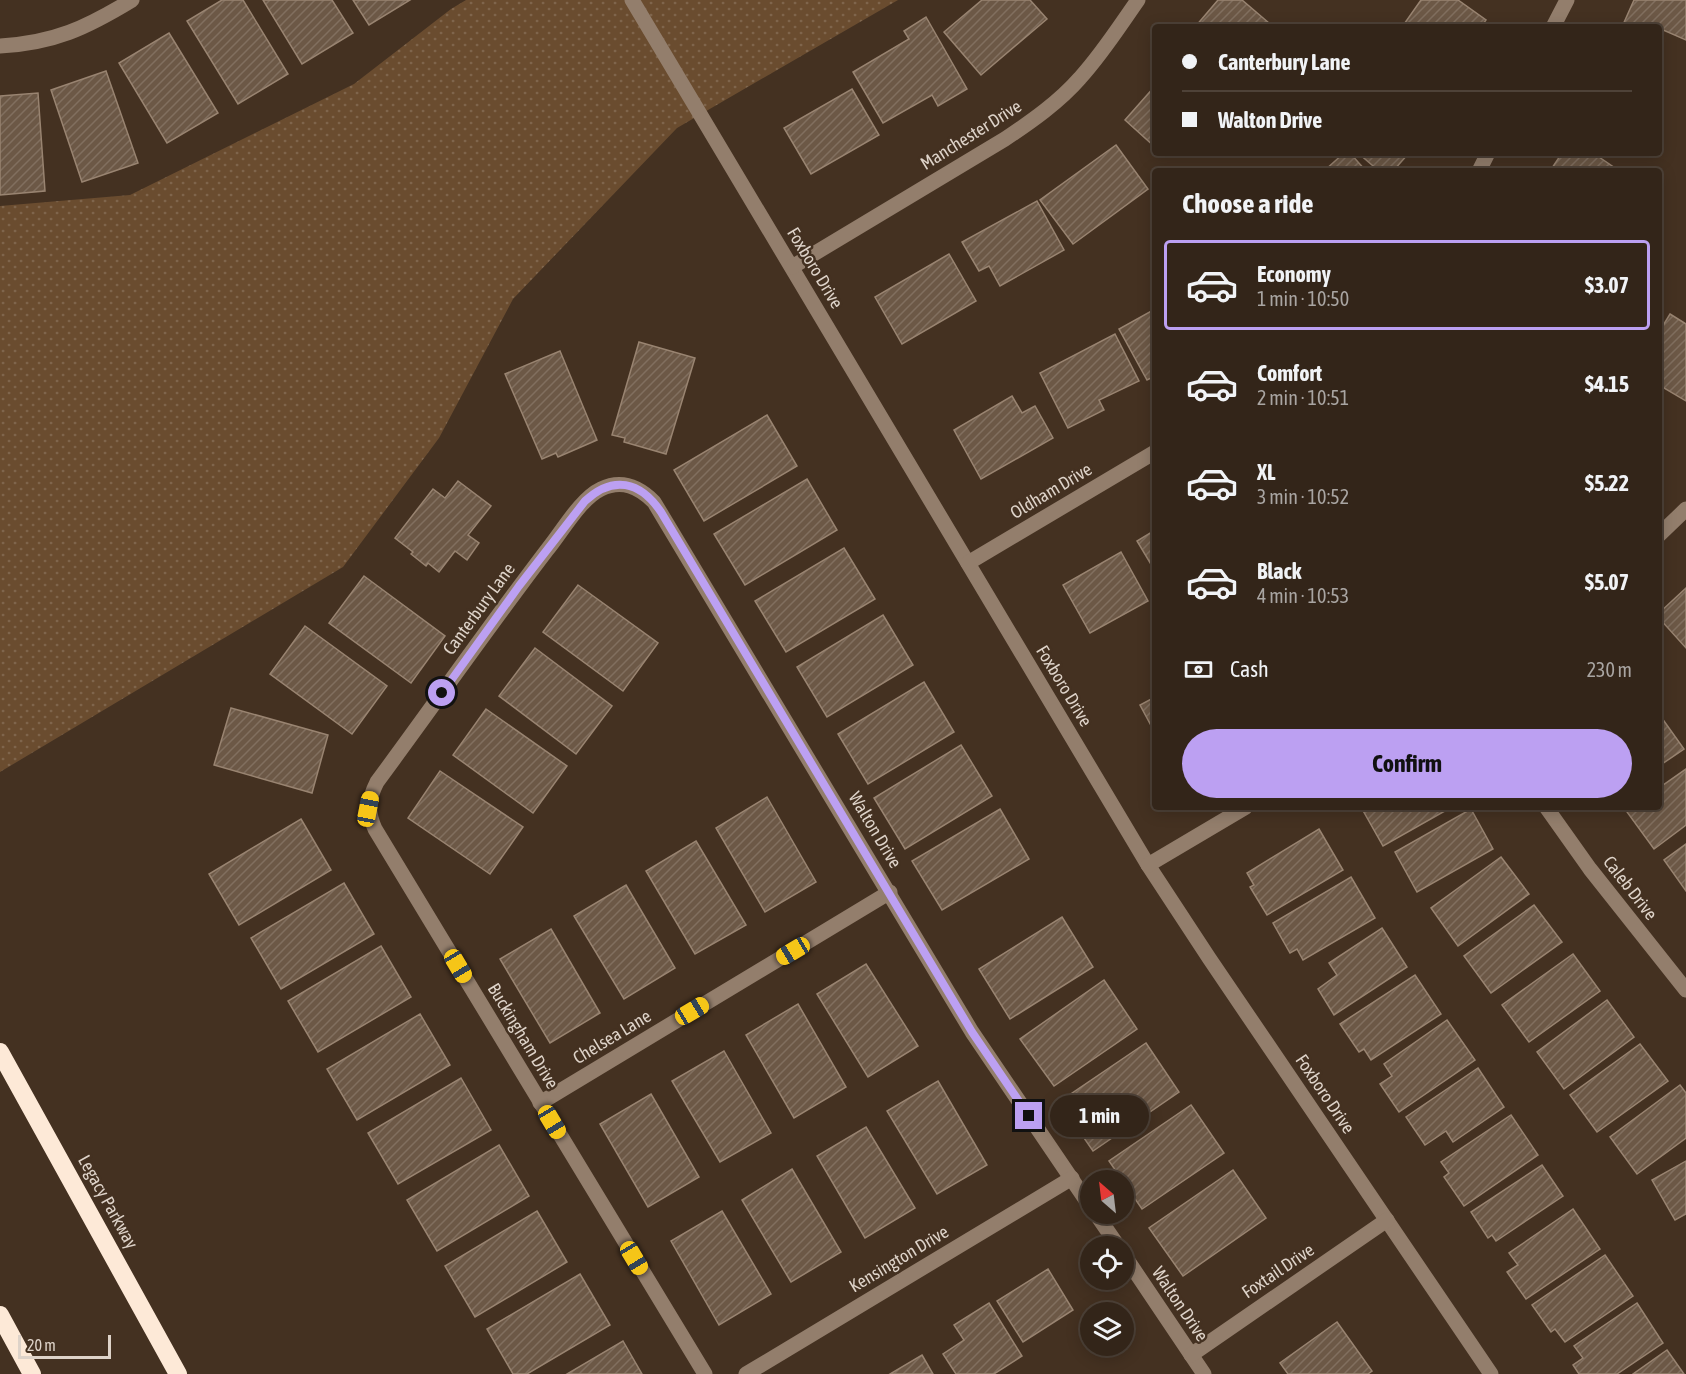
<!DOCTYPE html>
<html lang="en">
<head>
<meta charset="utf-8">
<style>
  :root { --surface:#332519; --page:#3e3126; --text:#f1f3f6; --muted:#a9a5a2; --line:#4e4238; --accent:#bca0f2 }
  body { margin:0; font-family:"Asap Condensed",sans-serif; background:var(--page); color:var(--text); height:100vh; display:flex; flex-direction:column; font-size:22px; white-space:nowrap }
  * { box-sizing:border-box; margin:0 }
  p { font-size:20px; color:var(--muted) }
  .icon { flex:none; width:33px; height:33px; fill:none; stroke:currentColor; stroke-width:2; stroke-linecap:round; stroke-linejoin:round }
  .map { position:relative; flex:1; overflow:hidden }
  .details { position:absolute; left:1152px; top:168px; width:510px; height:642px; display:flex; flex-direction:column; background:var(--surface); border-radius:6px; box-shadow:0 3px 15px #0003,0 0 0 2px var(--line) }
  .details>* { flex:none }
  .hud { position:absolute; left:1152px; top:24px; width:510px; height:132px; border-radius:6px; box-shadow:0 3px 15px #0003,0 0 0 2px var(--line); display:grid; align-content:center; height:132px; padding:0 30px; background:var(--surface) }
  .needle { width:39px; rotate:332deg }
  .tools { position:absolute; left:1080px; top:1170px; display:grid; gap:12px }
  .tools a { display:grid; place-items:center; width:54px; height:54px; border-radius:50%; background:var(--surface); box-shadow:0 3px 15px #0003,0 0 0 2px var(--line); font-size:30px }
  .scale { position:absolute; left:18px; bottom:15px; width:93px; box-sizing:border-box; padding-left:6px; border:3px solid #ded3c9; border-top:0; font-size:16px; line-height:21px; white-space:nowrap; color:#ded3c9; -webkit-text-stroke:4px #443121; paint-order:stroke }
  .end { position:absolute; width:27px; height:27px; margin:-14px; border:8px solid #bca0f2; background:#111; box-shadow:0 0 0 3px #111 }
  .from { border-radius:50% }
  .bubble { position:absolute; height:42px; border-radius:21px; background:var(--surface); box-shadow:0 3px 15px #0003,0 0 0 2px var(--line); font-size:20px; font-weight:700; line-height:42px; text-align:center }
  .car { position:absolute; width:18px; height:36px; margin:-18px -9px; border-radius:8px; box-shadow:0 0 4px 2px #0007; background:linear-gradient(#f5c518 24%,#345 0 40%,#f5c518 0 76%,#345 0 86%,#f5c518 0) }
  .hud b { display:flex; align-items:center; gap:21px; height:57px; font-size:22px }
  .hud b+b { border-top:2px solid var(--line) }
  .hud i { width:15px; height:15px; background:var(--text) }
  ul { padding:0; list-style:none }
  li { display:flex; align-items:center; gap:18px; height:90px; margin:0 12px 9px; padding:0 18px; border:3px solid transparent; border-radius:6px }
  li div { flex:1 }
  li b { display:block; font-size:22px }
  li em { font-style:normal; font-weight:700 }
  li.current { border-color:var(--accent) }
  li>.icon { width:54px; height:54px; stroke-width:1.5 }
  h2 { padding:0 30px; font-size:27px; line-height:72px }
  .pay { display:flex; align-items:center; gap:15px; height:66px; padding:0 30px; font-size:22px }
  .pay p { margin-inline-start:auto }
  .button { display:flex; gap:12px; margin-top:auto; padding:12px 30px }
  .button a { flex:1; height:69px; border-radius:36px; background:var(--accent); color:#111; font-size:24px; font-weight:700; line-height:69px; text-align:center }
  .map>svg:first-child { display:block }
</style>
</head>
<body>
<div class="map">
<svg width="1686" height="1374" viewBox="0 0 1686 1374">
  <defs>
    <pattern id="grass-dots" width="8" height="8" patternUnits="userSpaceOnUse" patternTransform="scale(1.5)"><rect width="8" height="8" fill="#6a4c2f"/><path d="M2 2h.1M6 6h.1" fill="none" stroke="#7f654c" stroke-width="1.8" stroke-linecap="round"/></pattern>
    <pattern id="building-hatch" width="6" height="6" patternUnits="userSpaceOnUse" patternTransform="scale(1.5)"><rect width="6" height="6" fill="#6c5846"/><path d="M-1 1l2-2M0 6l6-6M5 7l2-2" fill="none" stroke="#816f5f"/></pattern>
  </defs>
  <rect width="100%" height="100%" fill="#443121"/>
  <polygon fill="url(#grass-dots)" points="466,0 898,0 677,128 513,299 439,438 343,567 0,772 0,206 130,195 354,84 451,9"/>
  <g fill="url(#building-hatch)" stroke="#998471" stroke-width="1.5">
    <polygon points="222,0 243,0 288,74 238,104 187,21"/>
    <polygon points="263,0 332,0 353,33 302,64"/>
    <polygon points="353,0 410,0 369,25"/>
    <polygon points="982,0 1030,0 1047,19 981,75 944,32"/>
    <polygon points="1218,0 1242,0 1269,23 1266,27 1195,27"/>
    <polygon points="1421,0 1458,0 1486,20 1481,27 1402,27"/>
    <polygon points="1634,0 1686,0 1686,40 1661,29 1659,34 1659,27 1622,27"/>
    <polygon points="926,17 967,89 938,106 932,95 883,123 853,72 909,39 904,31"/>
    <polygon points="169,33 218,113 167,143 119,63"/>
    <polygon points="106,71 138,163 82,182 51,90"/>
    <polygon points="1155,86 1155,147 1125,120"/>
    <polygon points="852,89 879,135 811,174 784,128"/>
    <polygon points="38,93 45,191 0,195 0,96"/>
    <polygon points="1116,145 1148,189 1073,244 1040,200"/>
    <polygon points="1344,153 1350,153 1366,171 1324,171"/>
    <polygon points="1358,153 1409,153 1393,171 1379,171"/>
    <polygon points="1562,153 1593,153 1618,170 1550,171"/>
    <polygon points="1037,201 1064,250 1000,286 989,266 979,271 962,242"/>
    <polygon points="949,254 976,301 902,344 875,297"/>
    <polygon points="1155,309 1155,376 1147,380 1119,329"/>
    <polygon points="1670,314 1686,324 1686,401 1659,385 1659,332"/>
    <polygon points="1115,334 1139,381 1099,400 1104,410 1068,428 1040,373"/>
    <polygon points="639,342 695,358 666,454 624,442 625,438 612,435"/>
    <polygon points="560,351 597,440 558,457 556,453 542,459 505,374"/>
    <polygon points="1012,396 1022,413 1035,406 1053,438 981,479 954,430"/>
    <polygon points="767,415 797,466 704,521 674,470"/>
    <polygon points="807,479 837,530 745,585 714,534"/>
    <polygon points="458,481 491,506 468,535 479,543 467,560 455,551 439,572 428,563 426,566 411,554 413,552 395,538 433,489 445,498"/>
    <polygon points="1155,530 1155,571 1137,541"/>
    <polygon points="844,548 875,599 786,652 755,601"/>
    <polygon points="1121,552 1148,601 1090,633 1063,585"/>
    <polygon points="364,576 445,636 411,683 329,623"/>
    <polygon points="578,585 658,643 623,691 543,632"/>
    <polygon points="1686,588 1686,648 1659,618 1659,613"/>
    <polygon points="883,615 913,665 827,717 797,667"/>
    <polygon points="305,626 387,686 352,734 270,674"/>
    <polygon points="535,648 612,706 576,754 499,696"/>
    <polygon points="924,682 954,732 868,784 838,734"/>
    <polygon points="1155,697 1155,733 1140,705"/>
    <polygon points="231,708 328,735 312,793 214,765"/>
    <polygon points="486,709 567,766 533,813 453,755"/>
    <polygon points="1659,714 1684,749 1659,766"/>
    <polygon points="961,745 992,796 905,849 874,798"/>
    <polygon points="1686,769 1686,825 1654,849 1627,812 1633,807 1659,807 1659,788"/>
    <polygon points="440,771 523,827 490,874 408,818"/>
    <polygon points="767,797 816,882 765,912 716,828"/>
    <polygon points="1361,807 1452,807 1383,846"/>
    <polygon points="1000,809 1029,859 942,910 912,861"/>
    <polygon points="1471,809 1493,849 1417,892 1395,852"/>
    <polygon points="301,819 331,870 239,925 209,874"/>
    <polygon points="1319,829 1343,870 1267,915 1250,887 1254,885 1247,873"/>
    <polygon points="696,841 746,925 695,954 646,871"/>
    <polygon points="1686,844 1686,891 1664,860"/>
    <polygon points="1501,857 1529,894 1458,946 1431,908"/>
    <polygon points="1351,877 1375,918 1303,960 1297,949 1290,953 1273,923"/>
    <polygon points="344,883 374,934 281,989 251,938"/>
    <polygon points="626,885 675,968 624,999 574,916"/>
    <polygon points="1534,905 1562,942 1491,993 1464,956"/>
    <polygon points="1062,917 1093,967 1010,1019 979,969"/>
    <polygon points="1382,928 1407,967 1334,1015 1318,989 1337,975 1329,963"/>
    <polygon points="551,929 600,1013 550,1043 500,959"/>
    <polygon points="381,946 411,997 318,1052 288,1001"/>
    <polygon points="1573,954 1600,991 1529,1042 1502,1005"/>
    <polygon points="866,964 918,1046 868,1077 817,994"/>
    <polygon points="1415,975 1441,1014 1371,1060 1364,1049 1359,1052 1340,1024"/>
    <polygon points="1104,980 1137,1029 1054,1086 1020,1039"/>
    <polygon points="1607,1000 1634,1037 1564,1089 1537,1052"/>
    <polygon points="798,1004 846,1087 794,1118 746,1035"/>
    <polygon points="420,1014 450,1065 357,1120 327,1069"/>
    <polygon points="1447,1020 1475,1060 1399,1112 1380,1084 1392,1076 1384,1064"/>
    <polygon points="1146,1043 1179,1092 1093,1151 1059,1102"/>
    <polygon points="1640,1044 1668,1081 1597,1132 1570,1095"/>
    <polygon points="724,1051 771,1133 720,1162 672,1081"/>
    <polygon points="1478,1068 1504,1107 1453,1142 1446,1131 1425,1145 1406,1117"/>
    <polygon points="461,1078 491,1130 398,1184 368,1133"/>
    <polygon points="938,1081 987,1165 937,1194 887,1111"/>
    <polygon points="1680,1085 1686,1093 1686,1138 1637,1174 1610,1137"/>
    <polygon points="651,1094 699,1177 648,1207 600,1124"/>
    <polygon points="1191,1105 1224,1153 1142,1209 1109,1161"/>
    <polygon points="1511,1115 1538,1155 1464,1206 1444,1177 1449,1173 1441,1162"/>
    <polygon points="866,1127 915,1208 865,1238 817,1156"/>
    <polygon points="499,1145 529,1196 437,1251 407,1200"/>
    <polygon points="1686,1161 1686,1214 1675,1220 1652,1180"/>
    <polygon points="1542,1165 1563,1196 1496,1241 1492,1235 1488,1238 1471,1212"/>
    <polygon points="792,1169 841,1252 791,1282 742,1200"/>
    <polygon points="1233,1170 1266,1218 1183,1276 1149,1228"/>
    <polygon points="1573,1209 1600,1249 1526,1299 1507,1272 1518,1265 1509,1253"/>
    <polygon points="537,1211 567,1262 475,1317 445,1266"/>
    <polygon points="722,1211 771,1294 719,1325 671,1241"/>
    <polygon points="1605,1255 1633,1296 1565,1342 1555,1329 1551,1332 1532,1305"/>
    <polygon points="1048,1269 1073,1310 1023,1342 997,1301"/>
    <polygon points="580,1274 610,1325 527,1374 513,1374 487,1329"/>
    <polygon points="989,1303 1022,1356 994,1374 956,1374 943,1354 964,1340 954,1325"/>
    <polygon points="1637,1303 1663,1343 1617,1374 1579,1374 1573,1365 1583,1358 1574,1346"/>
    <polygon points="1337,1322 1372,1371 1368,1374 1288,1374 1280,1363"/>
    <polygon points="623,1341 642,1374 567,1374"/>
    <polygon points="1667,1350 1684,1374 1633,1374"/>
    <polygon points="922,1355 933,1374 890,1374"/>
  </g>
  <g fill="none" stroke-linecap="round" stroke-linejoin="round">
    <g stroke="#937e6c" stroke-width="15">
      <polyline points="632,0 1148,865 1209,958 1491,1374"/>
      <polyline points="1553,27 1567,0"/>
      <path d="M 0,46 C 54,43 86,28 132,0"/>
      <polyline points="1479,171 1488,153"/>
      <path d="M 792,267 L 1005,139 C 1032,121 1059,102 1080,78 C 1102,54 1119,27 1138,0"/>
      <polyline points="1659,535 1686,509"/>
      <polyline points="968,563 1155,452"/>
      <polyline points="1546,807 1590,869 1686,990"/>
      <polyline points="1148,865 1246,807"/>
      <polyline points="540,1103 890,892"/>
      <polyline points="1096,1214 1118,1246"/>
      <polyline points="1124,1255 1204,1374"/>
      <polyline points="1191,1355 1387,1220"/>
      <path d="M 705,1374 L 375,829 C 367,811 368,800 377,782 C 434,705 489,626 547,550 C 562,532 580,499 601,489 C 622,479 639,487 654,502 L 972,1032 L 1090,1206"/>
      <polyline points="746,1374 1072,1178"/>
    </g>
    <g stroke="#fde9d7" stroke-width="18">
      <polyline points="0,1052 178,1374"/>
      <polyline points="0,1315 32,1374"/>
    </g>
  </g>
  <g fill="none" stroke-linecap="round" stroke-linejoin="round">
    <path stroke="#bca0f2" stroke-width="8" d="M 442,693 L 519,586 L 585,501 C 613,475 640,481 661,512 L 972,1032 L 1029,1116"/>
  </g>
  <g text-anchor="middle" stroke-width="5" stroke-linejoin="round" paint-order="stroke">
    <g font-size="18" fill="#ded3c9" stroke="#443121">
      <text transform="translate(971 135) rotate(-32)" y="6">Manchester Drive</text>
      <text transform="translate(815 268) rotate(59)" y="6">Foxboro Drive</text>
      <text transform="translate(1051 491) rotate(-31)" y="6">Oldham Drive</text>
      <text transform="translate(479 609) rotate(-54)" y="6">Canterbury Lane</text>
      <text transform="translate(1064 686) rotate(59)" y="6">Foxboro Drive</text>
      <text transform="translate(875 830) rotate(59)" y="6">Walton Drive</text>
      <text transform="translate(1630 888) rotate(52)" y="6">Caleb Drive</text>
      <text transform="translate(523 1036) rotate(59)" y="6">Buckingham Drive</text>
      <text transform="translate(612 1037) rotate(-31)" y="6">Chelsea Lane</text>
      <text transform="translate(1325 1094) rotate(56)" y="6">Foxboro Drive</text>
      <text transform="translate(108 1202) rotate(61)" y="6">Legacy Parkway</text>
      <text transform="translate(899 1259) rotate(-31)" y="6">Kensington Drive</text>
      <text transform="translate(1278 1271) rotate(-34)" y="6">Foxtail Drive</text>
      <text transform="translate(1180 1304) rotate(56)" y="6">Walton Drive</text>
    </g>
  </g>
</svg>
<div class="tools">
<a><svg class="needle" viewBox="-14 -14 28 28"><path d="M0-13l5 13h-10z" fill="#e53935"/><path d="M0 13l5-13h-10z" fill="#a9a5a2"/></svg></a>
<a><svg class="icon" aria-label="locate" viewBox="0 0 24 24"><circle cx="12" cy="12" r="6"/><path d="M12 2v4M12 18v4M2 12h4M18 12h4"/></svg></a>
<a><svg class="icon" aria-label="layers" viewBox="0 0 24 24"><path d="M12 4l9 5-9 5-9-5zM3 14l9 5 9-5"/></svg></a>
</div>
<div class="scale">20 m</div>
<i class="end from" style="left:442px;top:693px"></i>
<i class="end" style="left:1029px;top:1116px"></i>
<div class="bubble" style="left:1050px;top:1095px;width:99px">1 min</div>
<i class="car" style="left:368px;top:809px;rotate:11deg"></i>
<i class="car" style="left:793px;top:951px;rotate:239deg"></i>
<i class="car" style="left:458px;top:966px;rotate:149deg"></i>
<i class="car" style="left:692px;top:1011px;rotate:59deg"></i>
<i class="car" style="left:552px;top:1122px;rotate:149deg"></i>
<i class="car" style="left:634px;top:1258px;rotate:149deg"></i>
<div class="hud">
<b><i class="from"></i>Canterbury Lane</b>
<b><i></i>Walton Drive</b>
</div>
<section class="details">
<h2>Choose a ride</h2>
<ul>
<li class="current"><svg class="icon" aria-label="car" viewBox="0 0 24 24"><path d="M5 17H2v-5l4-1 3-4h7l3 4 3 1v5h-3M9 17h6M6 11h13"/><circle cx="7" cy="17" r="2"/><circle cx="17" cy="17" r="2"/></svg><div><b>Economy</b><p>1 min · 10:50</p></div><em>$3.07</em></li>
<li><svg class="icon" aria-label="car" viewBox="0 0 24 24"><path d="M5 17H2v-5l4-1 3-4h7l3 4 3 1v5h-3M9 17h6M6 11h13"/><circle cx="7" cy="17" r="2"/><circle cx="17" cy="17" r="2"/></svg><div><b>Comfort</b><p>2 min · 10:51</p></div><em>$4.15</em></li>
<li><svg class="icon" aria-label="car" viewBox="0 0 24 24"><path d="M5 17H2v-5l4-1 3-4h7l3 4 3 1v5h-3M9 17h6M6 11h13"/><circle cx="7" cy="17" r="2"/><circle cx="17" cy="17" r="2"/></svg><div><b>XL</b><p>3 min · 10:52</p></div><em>$5.22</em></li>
<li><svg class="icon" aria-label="car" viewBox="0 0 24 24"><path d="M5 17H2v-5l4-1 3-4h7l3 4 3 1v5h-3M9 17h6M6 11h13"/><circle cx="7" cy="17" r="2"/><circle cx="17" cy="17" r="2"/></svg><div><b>Black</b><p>4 min · 10:53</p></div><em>$5.07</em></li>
</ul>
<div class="pay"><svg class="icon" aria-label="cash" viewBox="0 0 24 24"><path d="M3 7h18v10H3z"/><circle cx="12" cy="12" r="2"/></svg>Cash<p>230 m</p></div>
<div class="button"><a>Confirm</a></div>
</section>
</div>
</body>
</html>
